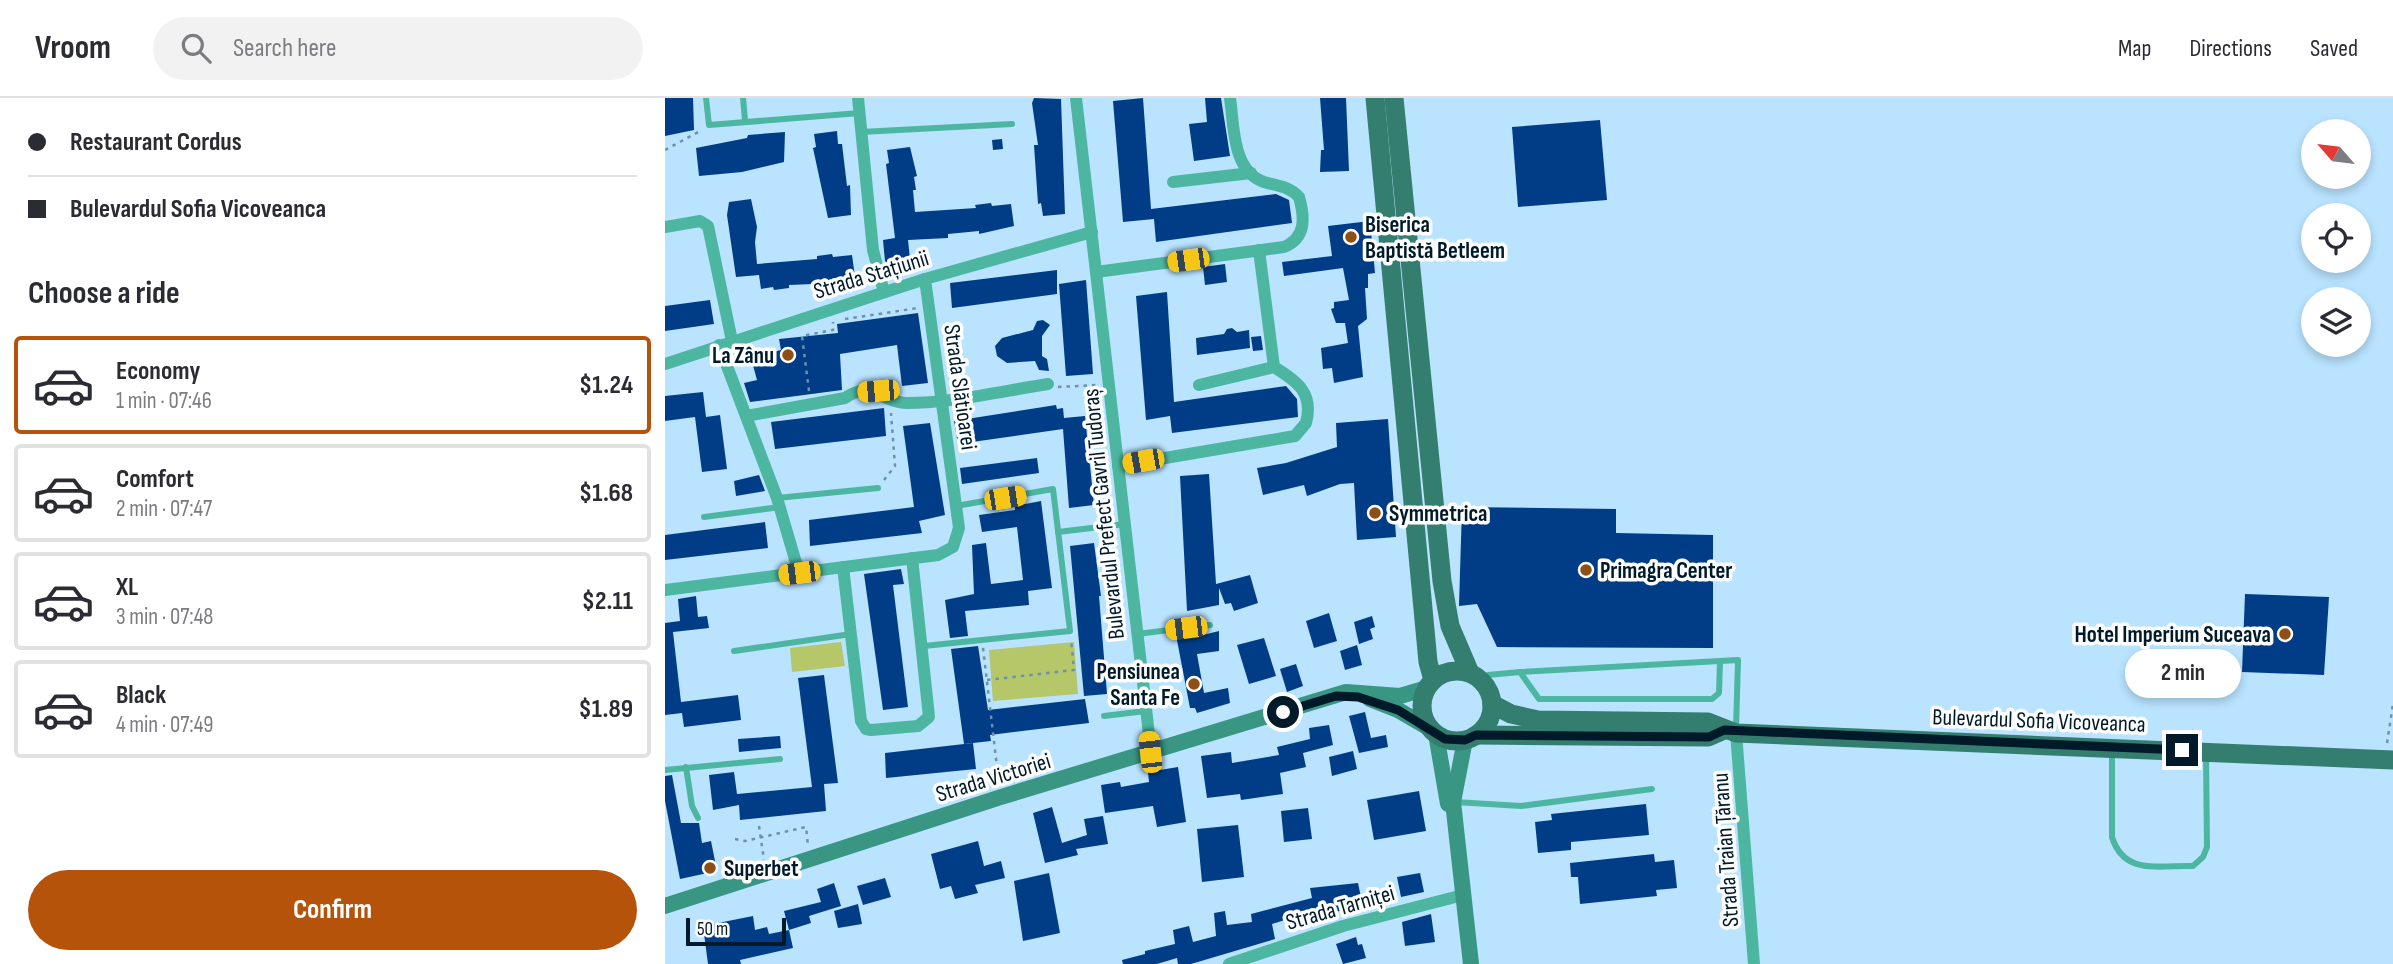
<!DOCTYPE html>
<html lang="en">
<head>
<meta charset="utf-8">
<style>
  :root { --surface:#fff; --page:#f2f2f3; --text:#2b2b33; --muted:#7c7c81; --line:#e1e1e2; --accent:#b45309 }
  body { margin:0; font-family:"Sofia Sans Condensed",sans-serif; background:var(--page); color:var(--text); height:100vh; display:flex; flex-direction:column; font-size:26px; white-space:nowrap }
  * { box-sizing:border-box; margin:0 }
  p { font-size:23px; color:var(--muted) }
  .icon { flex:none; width:38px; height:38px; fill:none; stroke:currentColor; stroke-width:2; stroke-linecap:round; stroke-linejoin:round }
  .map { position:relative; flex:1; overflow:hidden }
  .sheet { display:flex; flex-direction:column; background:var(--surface); width:665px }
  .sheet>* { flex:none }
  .banner { display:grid; align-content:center; height:154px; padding:0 28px; background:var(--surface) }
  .needle { width:46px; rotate:298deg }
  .buttons { position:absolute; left:1636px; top:21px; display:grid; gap:14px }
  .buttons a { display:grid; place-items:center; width:70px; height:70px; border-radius:50%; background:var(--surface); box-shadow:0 4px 10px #0003; font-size:35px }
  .scale { position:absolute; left:21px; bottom:18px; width:100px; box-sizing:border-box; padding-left:7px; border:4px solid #001a2a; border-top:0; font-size:19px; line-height:24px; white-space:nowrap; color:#001a2a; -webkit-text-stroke:5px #fefefe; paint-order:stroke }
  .end { position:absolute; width:32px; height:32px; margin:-16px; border:9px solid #001a2a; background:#fff; box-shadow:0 0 0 4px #fff }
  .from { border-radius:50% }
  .bubble { position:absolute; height:49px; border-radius:24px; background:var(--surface); box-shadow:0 4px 10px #0003; font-size:23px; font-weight:700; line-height:49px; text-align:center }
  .car { position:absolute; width:21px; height:42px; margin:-21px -10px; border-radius:9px; box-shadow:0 0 5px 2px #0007; background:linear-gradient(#f5c518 24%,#345 0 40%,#f5c518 0 76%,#345 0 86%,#f5c518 0) }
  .banner b { display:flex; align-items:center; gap:24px; height:66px; font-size:26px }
  .banner b+b { border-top:2px solid var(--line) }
  .banner i { width:18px; height:18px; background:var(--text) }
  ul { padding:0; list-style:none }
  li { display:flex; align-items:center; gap:21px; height:98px; margin:0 14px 10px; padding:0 14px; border:4px solid var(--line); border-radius:7px }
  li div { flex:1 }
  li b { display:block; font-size:26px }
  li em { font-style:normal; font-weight:700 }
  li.on { border-color:var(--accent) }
  li>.icon { width:63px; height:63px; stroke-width:1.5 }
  h2 { padding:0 28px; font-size:32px; line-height:84px }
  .action { display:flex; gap:14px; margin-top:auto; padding:14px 28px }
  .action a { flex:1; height:80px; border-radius:42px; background:var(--accent); color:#fff; font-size:28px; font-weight:700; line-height:80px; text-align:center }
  header { display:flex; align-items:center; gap:42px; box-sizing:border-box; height:98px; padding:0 35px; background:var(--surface); border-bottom:2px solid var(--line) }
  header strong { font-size:33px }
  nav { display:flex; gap:38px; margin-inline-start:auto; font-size:24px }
  .search { width:490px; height:63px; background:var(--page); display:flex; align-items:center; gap:18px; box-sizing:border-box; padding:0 24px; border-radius:38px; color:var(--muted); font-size:26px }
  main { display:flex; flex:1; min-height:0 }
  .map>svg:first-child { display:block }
</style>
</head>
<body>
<header>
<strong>Vroom</strong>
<div class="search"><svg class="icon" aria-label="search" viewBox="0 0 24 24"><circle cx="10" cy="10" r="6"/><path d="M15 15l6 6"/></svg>Search here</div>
<nav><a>Map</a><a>Directions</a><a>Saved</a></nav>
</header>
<main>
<section class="sheet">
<div class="banner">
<b><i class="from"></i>Restaurant Cordus</b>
<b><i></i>Bulevardul Sofia Vicoveanca</b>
</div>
<h2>Choose a ride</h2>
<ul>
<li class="on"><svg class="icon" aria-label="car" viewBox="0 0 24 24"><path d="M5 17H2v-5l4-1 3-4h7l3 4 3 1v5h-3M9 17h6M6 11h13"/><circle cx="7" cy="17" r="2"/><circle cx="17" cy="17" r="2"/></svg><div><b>Economy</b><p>1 min · 07:46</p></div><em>$1.24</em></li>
<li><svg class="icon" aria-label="car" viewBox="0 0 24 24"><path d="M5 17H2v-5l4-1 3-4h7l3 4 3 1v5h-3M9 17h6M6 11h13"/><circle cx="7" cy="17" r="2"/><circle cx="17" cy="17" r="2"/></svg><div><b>Comfort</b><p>2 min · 07:47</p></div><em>$1.68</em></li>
<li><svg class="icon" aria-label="car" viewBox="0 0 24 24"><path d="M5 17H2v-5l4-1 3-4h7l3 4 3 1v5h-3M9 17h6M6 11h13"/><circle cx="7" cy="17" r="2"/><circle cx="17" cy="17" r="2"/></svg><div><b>XL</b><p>3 min · 07:48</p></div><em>$2.11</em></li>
<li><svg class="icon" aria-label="car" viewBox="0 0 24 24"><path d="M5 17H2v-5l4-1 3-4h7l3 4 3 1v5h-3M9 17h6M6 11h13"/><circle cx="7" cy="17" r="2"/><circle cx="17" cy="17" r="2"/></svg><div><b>Black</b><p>4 min · 07:49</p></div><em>$1.89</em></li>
</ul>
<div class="action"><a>Confirm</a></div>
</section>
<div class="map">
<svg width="1728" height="866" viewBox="0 0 1728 866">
  <rect width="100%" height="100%" fill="#b9e3ff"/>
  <g fill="#b6c769">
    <polygon points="176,544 180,568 127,574 125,550"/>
    <polygon points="409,544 413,596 328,603 324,552"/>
  </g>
  <g fill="#003d86">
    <polygon points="0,0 28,0 29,32 0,38"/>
    <polygon points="369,0 396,1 400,116 378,118 376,105 373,106 369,47 373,47 367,5"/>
    <polygon points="478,0 486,111 611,96 624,102 627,125 491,144 489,121 458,124 448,3"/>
    <polygon points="540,0 556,0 565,58 529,63 524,26 542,24"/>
    <polygon points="655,0 681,0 684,73 655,74 656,52 659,52"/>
    <polygon points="935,22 942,102 853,109 847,29"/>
    <polygon points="172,33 173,46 177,46 182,88 185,87 186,117 163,120 148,50 151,49 149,36"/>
    <polygon points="120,34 119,64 77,74 34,78 31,50 82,40 83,37"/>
    <polygon points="337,41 338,51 328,52 327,42"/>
    <polygon points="245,49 252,78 249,79 251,92 248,92 250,114 311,110 310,107 326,105 327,108 346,106 349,128 314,136 314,133 283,136 283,140 243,142 246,170 226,169 220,163 218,142 230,140 221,66 224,65 222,52"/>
    <polygon points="86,101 92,129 90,144 92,166 152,161 152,158 167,156 168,159 187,157 190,179 171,182 171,185 124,187 124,190 109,192 108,189 96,191 94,177 71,179 62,117 64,104"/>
    <polygon points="705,123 710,175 703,176 703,190 700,190 702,221 693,228 698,279 669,285 667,270 658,271 656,250 683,245 680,225 671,225 666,211 669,210 669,204 684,202 678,170 619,178 617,164 667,158 663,128"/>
    <polygon points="560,166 562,184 540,187 538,169"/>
    <polygon points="392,172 392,196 287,210 285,185"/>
    <polygon points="421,182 428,276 401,278 394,186"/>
    <polygon points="502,194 509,304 621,288 632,301 633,319 507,335 505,318 481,322 471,198"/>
    <polygon points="45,202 49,226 0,233 0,208"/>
    <polygon points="253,215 263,285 237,288 232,247 175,256 177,292 85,304 79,285 92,282 86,260 116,252 114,241 173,235 172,226"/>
    <polygon points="378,222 385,227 377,238 377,258 382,261 384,273 374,272 370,263 342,265 332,258 330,248 337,240 368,232 372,223"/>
    <polygon points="567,230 572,234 584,232 585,250 532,257 531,240 559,236 562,231"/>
    <polygon points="596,238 598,252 588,253 586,239"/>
    <polygon points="38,294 41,319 55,317 62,371 37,374 30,319 0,323 0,298"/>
    <polygon points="391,307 392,311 398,310 399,320 420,318 429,407 404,410 398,331 293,346 289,323"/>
    <polygon points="219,310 221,338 110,351 106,324"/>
    <polygon points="723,321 731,439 692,442 689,385 675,386 642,398 639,387 598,397 592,370 621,365 672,349 671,325"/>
    <polygon points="265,325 280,417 254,423 257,435 145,448 144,422 249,409 238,328"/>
    <polygon points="372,360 374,375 297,386 295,370"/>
    <polygon points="544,376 551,486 585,477 593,505 569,513 566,505 560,506 554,490 554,507 522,513 515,378"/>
    <polygon points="94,377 100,393 71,398 69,383"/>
    <polygon points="376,403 387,490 363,493 364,507 300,513 303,538 285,540 280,502 309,496 307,447 321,445 326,486 358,482 352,429 317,434 314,417 350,412 350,408"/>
    <polygon points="797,409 951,411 951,435 1048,437 1048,550 832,549 812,506 794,508"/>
    <polygon points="100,424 103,450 0,462 0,437"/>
    <polygon points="429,445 436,498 434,498 442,596 419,598 405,448"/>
    <polygon points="236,471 239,486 228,487 243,609 218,612 199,476"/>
    <polygon points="1580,496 1664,499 1659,577 1577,574"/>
    <polygon points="31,498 33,519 42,518 44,530 8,534 16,604 73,597 76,622 19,629 17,615 0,617 0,525 15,523 13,501"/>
    <polygon points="664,515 672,543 649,550 641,523"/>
    <polygon points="707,518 710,529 705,531 708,541 694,546 689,524"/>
    <polygon points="554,533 554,553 532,556 539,595 563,590 565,605 532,615 530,610 525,610 511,537 530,535 530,539"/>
    <polygon points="599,540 611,578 584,586 572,547"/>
    <polygon points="692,547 697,567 680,572 675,553"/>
    <polygon points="313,548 323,612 420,601 424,625 325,637 326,643 299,646 286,551"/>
    <polygon points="631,566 638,588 622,594 615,571"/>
    <polygon points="159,577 173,685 159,686 161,713 75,722 74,707 48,712 44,677 69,674 72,696 147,689 133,580"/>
    <polygon points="700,614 706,640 721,637 723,649 694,655 684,618"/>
    <polygon points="664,627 668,647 638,655 641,669 615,675 618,696 576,702 575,696 542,700 536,658 566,654 567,665 614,657 612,649 645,641 644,630"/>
    <polygon points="115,638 116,650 74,654 73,641"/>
    <polygon points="308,645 311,671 221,680 220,655"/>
    <polygon points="688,653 692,671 667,678 664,659"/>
    <polygon points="513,669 521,724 492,729 488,708 440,715 436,687 455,684 456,689 484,684 483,674"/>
    <polygon points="7,677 16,725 34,725 37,745 46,743 52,773 15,781 0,703 0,678"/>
    <polygon points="754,693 761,733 709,742 702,702"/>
    <polygon points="981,706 984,737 906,744 906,752 873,755 870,724 887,722 886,716"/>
    <polygon points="387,709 397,745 422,737 419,721 438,718 443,746 411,751 413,757 380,765 368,715"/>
    <polygon points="643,710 647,741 619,744 616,713"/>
    <polygon points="573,727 579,779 537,784 532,731"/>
    <polygon points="313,743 319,768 336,763 340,780 310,787 313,795 290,801 286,788 275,791 266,756"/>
    <polygon points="989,756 990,764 1009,762 1012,790 991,792 992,798 915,806 913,779 906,779 905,765"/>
    <polygon points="384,775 395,835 358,843 349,783"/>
    <polygon points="755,775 759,794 736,799 732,779"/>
    <polygon points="220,780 226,799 198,807 192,788"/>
    <polygon points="169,785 176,808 144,818 146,825 124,832 119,813 156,804 152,791"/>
    <polygon points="693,785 698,809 663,815 660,823 635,829 633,818 607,826 610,841 526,866 513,866 512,860 492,866 458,866 457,862 480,856 480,853 510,846 508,832 524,828 528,844 551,838 549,815 560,813 562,827 587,824 586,816 647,800 645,790"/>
    <polygon points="193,806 197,826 173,830 169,813"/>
    <polygon points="766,816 770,844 740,848 737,824"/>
    <polygon points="88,818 90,832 102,829 104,836 124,832 128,850 75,862 76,866 43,866 38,828"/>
    <polygon points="691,839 693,847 697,846 701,860 678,866 671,846"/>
  </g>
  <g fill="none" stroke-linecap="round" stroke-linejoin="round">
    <g stroke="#6d91a8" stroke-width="2.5" stroke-dasharray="3.5 5" stroke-linecap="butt">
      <polyline points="0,52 37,32"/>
      <polyline points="180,221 253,210"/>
      <polyline points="393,289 432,287"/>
      <polyline points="144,293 137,238 168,232 168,224"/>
      <polyline points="219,382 230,368 226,315"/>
      <polyline points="318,550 334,686"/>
      <polyline points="322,582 409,572 406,541"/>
      <polyline points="1722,645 1728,606"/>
      <polyline points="94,728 99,762"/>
      <polyline points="70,741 80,743 141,729 143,748"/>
    </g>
    <g stroke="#4db6a0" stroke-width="6">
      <polyline points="41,0 44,27 195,15"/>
      <polyline points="78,0 80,22"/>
      <polyline points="196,34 347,26"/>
      <polyline points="112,400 213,390"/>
      <polyline points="39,419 115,409"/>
      <polyline points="393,434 460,426"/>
      <polyline points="472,536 545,527"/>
      <polyline points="259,548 405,533 388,391 291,408"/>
      <polyline points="69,553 186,536"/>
      <polyline points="855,574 1073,562 1071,632"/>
      <polyline points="821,589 823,577 855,574 874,601 1047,601 1054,595 1055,564"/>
      <polyline points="439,618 481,613"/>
      <path d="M 1447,652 L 1447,739 C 1459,778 1495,767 1528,768 L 1538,759 L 1542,749 L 1541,656"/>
      <polyline points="21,669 27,708 33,720"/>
      <polyline points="0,672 115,661"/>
      <polyline points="790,704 856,708 987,691"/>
    </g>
    <g stroke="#4db6a0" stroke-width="12">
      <polyline points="193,0 208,152 219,194"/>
      <polyline points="411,0 486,654"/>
      <polyline points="508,84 586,75"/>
      <polyline points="0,129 35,123 43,128 67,243"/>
      <polyline points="594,152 609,269"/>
      <path d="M 431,174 L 619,149 C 641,140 640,120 634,99 C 624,88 612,88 599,84 C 567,73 569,27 565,0"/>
      <polyline points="54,247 112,400 134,475"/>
      <polyline points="0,266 260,181 427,134"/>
      <path d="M 81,318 L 180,300 C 206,282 218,305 241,305 C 288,305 337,293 383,286"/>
      <path d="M 453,368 L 630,338 L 641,325 C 649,295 632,283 609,269 L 534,287"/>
      <polyline points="178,469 196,623 201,631 206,632 253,628 264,619 247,460"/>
      <polyline points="0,492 273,457 288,449 294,430 260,181"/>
      <polyline points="1071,635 1089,866"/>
      <polyline points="564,866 678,828 798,797"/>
    </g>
    <g stroke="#389683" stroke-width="16">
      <polyline points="705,601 733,612 764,630"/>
      <polyline points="771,636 783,706"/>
      <polyline points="800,642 788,704 806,866"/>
      <polyline points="0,808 336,699 681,594 735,598 762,590"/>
    </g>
    <g stroke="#347e6f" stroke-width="19">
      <polyline points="710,0 763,564 768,582"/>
      <polyline points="729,0 777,483 785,528 805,575"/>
      <circle cx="792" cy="608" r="35"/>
      <polyline points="827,606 846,616 873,622 1043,624 1071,635 1728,662"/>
      <polyline points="811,637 1043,639 1059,632"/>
    </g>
  </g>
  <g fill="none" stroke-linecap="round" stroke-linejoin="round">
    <polyline stroke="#001a2a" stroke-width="9" points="618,614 671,598 693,599 733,612 780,641 800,642 811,637 1044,639 1059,632 1517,652"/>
  </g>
  <g fill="#8e4f16" stroke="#fefefe" stroke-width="2.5">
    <circle cx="686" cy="139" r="7"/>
    <circle cx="123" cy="257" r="7"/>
    <circle cx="710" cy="415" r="7"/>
    <circle cx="921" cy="472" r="7"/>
    <circle cx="1620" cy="536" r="7"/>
    <circle cx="529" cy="586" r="7"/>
    <circle cx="45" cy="770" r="7"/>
  </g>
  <g text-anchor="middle" stroke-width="7" stroke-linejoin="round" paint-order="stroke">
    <g font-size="23" font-weight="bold" fill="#001a2a" stroke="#fefefe" text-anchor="start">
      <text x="700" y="134">Biserica<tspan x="700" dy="26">Baptistă Betleem</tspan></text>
      <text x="109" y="265" text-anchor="end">La Zânu</text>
      <text x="724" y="423">Symmetrica</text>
      <text x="935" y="480">Primagra Center</text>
      <text x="1606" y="544" text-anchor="end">Hotel Imperium Suceava</text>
      <text x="515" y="581" text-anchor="end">Pensiunea<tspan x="515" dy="26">Santa Fe</tspan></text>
      <text x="59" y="778">Superbet</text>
    </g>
    <g font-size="23" fill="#001a2a" stroke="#fefefe">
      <text transform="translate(206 176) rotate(-17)" y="8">Strada Stațiunii</text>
      <text transform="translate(296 289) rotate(82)" y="8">Strada Slătioarei</text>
      <text transform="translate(438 416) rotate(-96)" y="8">Bulevardul Prefect Gavril Tudoraș</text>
      <text transform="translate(1374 622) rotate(2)" y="8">Bulevardul Sofia Vicoveanca</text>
      <text transform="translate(328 679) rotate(-17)" y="8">Strada Victoriei</text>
      <text transform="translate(1060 752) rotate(-94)" y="8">Strada Traian Țăranu</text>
      <text transform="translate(675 809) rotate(-16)" y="8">Strada Tarniței</text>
    </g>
  </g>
</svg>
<div class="buttons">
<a><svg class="needle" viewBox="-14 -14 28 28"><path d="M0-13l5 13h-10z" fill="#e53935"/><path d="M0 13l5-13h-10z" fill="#7c7c81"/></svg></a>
<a><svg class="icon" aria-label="locate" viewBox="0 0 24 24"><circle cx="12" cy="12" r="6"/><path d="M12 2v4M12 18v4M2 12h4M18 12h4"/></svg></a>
<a><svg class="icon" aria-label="layers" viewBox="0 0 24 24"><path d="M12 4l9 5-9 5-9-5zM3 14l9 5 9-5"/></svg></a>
</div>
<div class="scale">50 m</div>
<i class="end from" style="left:618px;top:614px"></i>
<i class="end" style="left:1517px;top:652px"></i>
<div class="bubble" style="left:1460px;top:551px;width:116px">2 min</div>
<i class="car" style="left:523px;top:162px;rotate:262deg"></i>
<i class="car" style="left:213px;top:293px;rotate:265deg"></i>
<i class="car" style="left:478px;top:363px;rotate:260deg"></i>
<i class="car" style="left:340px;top:400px;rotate:81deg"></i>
<i class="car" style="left:134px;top:475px;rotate:263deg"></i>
<i class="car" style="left:521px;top:530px;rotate:263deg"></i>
<i class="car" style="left:485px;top:654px;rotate:354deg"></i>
</div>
</main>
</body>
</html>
